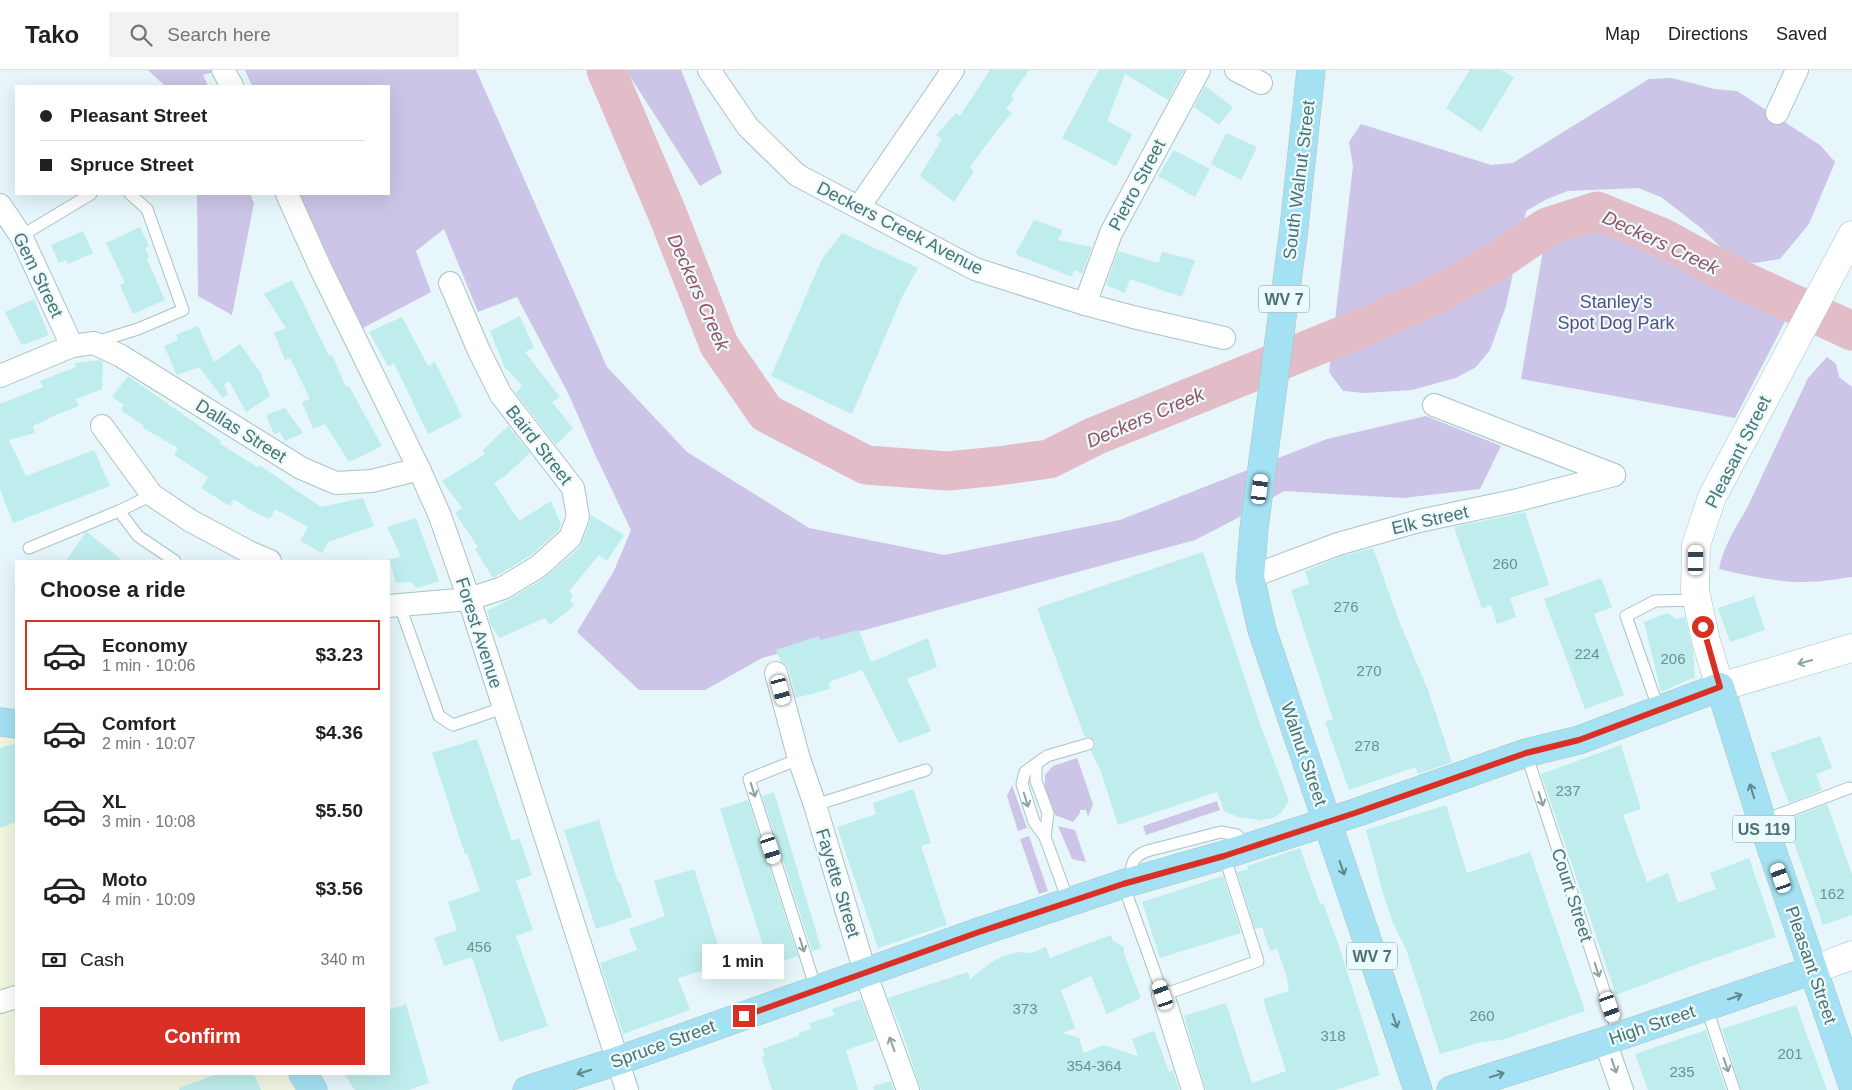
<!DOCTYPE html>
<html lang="en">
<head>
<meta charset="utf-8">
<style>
  :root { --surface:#fff; --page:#f2f2f2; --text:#202124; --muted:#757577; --line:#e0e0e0; --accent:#d93025 }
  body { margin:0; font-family:Helvetica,sans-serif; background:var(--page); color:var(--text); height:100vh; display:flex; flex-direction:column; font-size:19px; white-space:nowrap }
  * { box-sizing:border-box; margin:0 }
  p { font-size:16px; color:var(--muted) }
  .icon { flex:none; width:28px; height:28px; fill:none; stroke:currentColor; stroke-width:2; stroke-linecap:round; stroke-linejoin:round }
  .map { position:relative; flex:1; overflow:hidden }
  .sheet { position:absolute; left:15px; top:490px; width:375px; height:515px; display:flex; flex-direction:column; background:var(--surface); border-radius:0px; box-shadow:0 5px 20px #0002 }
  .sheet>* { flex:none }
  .guide { position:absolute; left:15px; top:15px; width:375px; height:110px; border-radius:0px; box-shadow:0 5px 20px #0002; display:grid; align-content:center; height:110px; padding:0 25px; background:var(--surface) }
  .end { position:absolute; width:22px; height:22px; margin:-11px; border:6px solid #d93025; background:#fff; box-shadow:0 0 0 2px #fff }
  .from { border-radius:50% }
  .bubble { position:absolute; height:35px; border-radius:0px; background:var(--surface); box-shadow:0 5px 20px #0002; font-size:16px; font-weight:700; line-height:35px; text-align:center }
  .car { position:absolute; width:15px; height:30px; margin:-15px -8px; border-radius:6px; box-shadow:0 0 4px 1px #0007; background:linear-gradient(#fff 24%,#345 0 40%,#fff 0 76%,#345 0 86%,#fff 0) }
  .guide b { display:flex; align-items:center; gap:18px; height:48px; font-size:19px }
  .guide b+b { border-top:1px solid var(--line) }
  .guide i { width:12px; height:12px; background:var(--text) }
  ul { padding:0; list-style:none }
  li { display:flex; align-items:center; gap:15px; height:70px; margin:0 10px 8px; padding:0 15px; border:2px solid transparent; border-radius:0px }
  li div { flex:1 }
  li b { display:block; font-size:19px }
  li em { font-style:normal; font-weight:700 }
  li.on { border-color:var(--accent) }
  li>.icon { width:45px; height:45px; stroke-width:1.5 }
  h2 { padding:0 25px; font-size:22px; line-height:60px }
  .pay { display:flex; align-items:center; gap:12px; height:55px; padding:0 25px; font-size:19px }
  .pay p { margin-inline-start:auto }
  .primary-button { display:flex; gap:10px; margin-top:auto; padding:10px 25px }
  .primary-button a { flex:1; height:58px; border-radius:0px; background:var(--accent); color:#fff; font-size:20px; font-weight:700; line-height:58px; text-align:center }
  header { display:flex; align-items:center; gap:30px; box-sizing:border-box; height:70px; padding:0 25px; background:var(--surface); border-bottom:1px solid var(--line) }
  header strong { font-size:24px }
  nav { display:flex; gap:28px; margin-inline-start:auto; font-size:18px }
  .search { width:350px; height:45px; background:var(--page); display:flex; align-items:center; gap:12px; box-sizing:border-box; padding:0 18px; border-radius:0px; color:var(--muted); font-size:19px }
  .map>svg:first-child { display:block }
</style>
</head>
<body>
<header>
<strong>Tako</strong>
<div class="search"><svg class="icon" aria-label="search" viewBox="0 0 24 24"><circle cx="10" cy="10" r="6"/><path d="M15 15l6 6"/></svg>Search here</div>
<nav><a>Map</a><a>Directions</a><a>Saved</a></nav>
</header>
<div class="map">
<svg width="1852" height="1020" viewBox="0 0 1852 1020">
  <rect width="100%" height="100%" fill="#e6f6fa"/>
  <polygon fill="#f2f7e2" points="16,654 16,1004 302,1004 311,1020 0,1020 0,655"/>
  <g fill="#ccc5e7">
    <polygon points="148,0 220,0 203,5 208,16 165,16"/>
    <polygon points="245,0 476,0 607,297 687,382 809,458 944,485 1120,450 1327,369 1426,346 1501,376 1480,419 1403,428 1284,421 1232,451 1195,470 762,588 705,620 639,620 577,562 614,501 631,460 593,380 568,323 517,227 478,242 444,159 416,181 431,222 361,259 300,124 389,124 389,16 252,16"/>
    <polygon points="626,0 681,0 722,103 700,116"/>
    <polygon points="1672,8 1715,19 1737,21 1820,75 1835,92 1809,154 1780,189 1755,193 1733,189 1701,158 1661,127 1638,118 1568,121 1547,129 1526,141 1506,236 1490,280 1476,297 1456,308 1412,320 1365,323 1343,321 1329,302 1353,96 1349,72 1361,54 1491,95 1513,93 1649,9"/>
    <polygon points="197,124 250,124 254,133 232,245 198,226"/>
    <polygon points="1597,141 1791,240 1735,348 1521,309 1547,157"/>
    <path d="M 1827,287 L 1836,294 L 1839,307 L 1852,317 L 1852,507 C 1836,509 1821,512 1805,512 C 1776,512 1747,506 1719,499 C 1723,477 1736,457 1747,438 L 1808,308 Z"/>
    <polygon points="1077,688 1093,734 1088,747 1086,740 1080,740 1080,743 1073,752 1055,745 1045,717 1045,705 1053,696"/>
    <polygon points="1012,715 1027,758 1018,761 1007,726"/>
    <polygon points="1217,731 1220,740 1146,765 1143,756"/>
    <polygon points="1058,756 1075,760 1086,792 1072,789"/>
    <polygon points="1029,766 1048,821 1039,824 1020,769"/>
  </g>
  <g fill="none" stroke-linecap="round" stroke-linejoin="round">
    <polyline stroke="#e2bcc6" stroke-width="39" points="606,0 667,143 719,275 766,343 866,395 948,401 998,396 1049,389 1095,366 1371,254 1431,227 1493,194 1547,157 1597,141 1661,167 1733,206 1852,261"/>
  </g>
  <g fill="#bfeded">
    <polygon points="990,0 1029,0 1011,26 1014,29 1006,38 1012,43 998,59 970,97 974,101 954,132 920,106 942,69 936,65 956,43 960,46"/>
    <polygon points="1099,0 1184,0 1168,30 1125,4 1107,51 1132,64 1116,96 1062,68"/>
    <polygon points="1470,0 1501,0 1514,7 1481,62 1446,38"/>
    <polygon points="1205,16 1233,37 1219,55 1194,37"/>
    <polygon points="1226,63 1257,77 1241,110 1211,94"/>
    <polygon points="1174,80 1210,99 1195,127 1158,106"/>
    <polygon points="1034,150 1063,160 1058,170 1092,177 1082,204 1074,200 1072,207 1015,184"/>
    <polygon points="140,157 149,176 145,178 149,187 147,189 165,230 133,244 120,215 125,213 106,173"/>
    <polygon points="83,161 93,183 68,194 66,190 59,193 51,175"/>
    <polygon points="842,163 918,198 902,227 852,344 771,306 822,189"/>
    <polygon points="1118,181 1159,193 1162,182 1195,190 1182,227 1130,209 1125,223 1106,215"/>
    <polygon points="292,210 329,286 332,285 346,317 349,316 382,376 349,392 325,354 313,359 302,332 310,329 290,288 285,290 274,263 286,258 264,224"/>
    <polygon points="34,229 49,265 22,275 5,242"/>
    <polygon points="520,246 534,278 525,282 560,327 552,332 573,358 556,375 516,323 522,316 504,296 490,261"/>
    <polygon points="402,247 428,296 435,292 462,347 428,364 394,293 388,296 369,262"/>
    <polygon points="198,256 214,292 240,274 260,302 270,326 246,342 229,311 224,315 228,325 223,328 199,297 177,305 164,276 178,270 176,265"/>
    <polygon points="100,290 103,292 102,319 76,329 79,336 56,345 33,356 35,363 9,370 26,406 94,380 110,416 13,453 0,419 0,334 43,317 40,311 76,297 75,293"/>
    <polygon points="128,306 221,371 219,373 257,397 259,395 321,437 363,428 374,456 328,472 322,483 300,471 308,457 275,439 270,449 252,441 234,429 230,436 201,418 208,407 174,385 178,378 143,358 144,356 121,340 124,335 112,327"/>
    <polygon points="285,338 303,363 285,371 280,362 274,364 266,345"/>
    <polygon points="508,356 530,383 505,406 494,413 519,451 551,431 561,454 559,460 531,485 493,508 475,479 478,477 455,443 462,438 442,411 485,384 482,381"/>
    <polygon points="1525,442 1549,515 1510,528 1516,547 1497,554 1491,535 1482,539 1454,457"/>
    <polygon points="591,445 624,465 607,491 599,485 569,521 573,526 570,530 574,536 550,555 545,548 499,568 491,555 487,541 510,529 546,507 579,478 590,452"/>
    <polygon points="416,448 439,511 417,518 410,512 396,513 389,489 401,487 387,457"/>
    <polygon points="87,462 123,491 66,491 85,463"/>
    <polygon points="1373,478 1399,551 1428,620 1452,692 1418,704 1415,697 1349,720 1325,652 1333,649 1291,520 1309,514 1305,501 1342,486"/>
    <polygon points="1203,482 1258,648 1289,731 1281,743 1273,748 1260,750 1238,747 1224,741 1217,722 1118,755 1101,702 1091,681 1095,676 1095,671 1090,667 1085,667 1037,538"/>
    <polygon points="1601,508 1612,537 1594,544 1624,625 1585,639 1544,529"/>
    <polygon points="1754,526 1765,560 1730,572 1718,538"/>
    <polygon points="1667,543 1677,549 1685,547 1693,581 1695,607 1661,622 1644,552"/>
    <polygon points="859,560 871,592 928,568 937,597 907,609 931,661 899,673 862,600 829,612 830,619 796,628 789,600 786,594 780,590 776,580 819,566 820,570"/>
    <polygon points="1820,666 1832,698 1816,704 1822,720 1789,733 1770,683"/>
    <polygon points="477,669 512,771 519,768 532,805 516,811 533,860 516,866 548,956 500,972 472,887 444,896 434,868 457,860 448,832 480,821 467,783 465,784 432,683"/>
    <polygon points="16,673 16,752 0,758 0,678"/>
    <polygon points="1621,675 1641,739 1623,745 1647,812 1668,803 1678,833 1716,819 1710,803 1749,788 1776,867 1700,893 1616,925 1541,704"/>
    <polygon points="913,719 931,773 921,776 947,855 878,878 837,757 876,744 873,733"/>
    <polygon points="774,722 821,878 812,881 762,726"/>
    <polygon points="748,730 798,886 769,895 720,739"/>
    <polygon points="1827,734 1852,804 1852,845 1823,855 1786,750"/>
    <polygon points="1446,735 1467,803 1530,782 1585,941 1502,970 1481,972 1440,984 1406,879 1393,853 1383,823 1366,760"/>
    <polygon points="599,750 618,813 620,812 632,847 596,859 564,760"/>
    <polygon points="1300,778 1320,834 1323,833 1338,873 1380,1005 1335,1020 1206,1020 1184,946 1226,933 1252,1013 1286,1001 1263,929 1289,921 1286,904 1277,879 1270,881 1262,857 1255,859 1237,802 1248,799 1247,796"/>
    <polygon points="694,799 724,894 678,908 690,940 623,964 600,893 637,880 629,859 665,846 654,811"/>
    <polygon points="1223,806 1241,863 1160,888 1142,832"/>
    <polygon points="1111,865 1113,871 1124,877 1124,884 1141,928 1107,944 1091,906 1061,920 1075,958 1063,963 1079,968 1084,983 1103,975 1138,986 1132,969 1154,961 1169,1002 1173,1000 1179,1020 921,1020 902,962 888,928 968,902 970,909 992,892 1003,886 1018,882 1031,883 1046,877 1050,888"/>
    <polygon points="861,929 876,970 846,980 858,1020 772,1020 762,987 765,986 762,979 799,966 799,963 811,959 809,953 835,945 832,939"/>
    <polygon points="406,934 429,1013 408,1020 355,1020 344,1004 389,1004 389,940"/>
    <polygon points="1796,935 1827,1020 1741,1020 1722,959"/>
    <polygon points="1706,960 1726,1020 1648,1020 1635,984"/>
    <polygon points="217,1004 254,1004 261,1020 179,1020 179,1018"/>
    <polygon points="891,1011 894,1020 874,1020 873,1016"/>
  </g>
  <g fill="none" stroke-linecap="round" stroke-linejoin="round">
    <defs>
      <g id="lane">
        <polyline points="21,166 91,124"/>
        <polyline points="96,272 138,259 183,240 147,139 130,124"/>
        <polyline points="119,441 138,466 175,491"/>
        <polyline points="29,478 119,441 152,425"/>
        <polyline points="400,536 439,646 453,655 503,638"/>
        <polyline points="1659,640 1626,546 1655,531 1697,530"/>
        <polyline points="1526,683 1619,966"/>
        <polyline points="799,689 749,709 816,919"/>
        <polyline points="1036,694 1036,711 1048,743 1045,767"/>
        <polyline points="815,735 926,700"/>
        <polyline points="1762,751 1849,718"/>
        <path d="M 1130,811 C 1132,795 1130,788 1147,781 L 1221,762 L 1237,765 L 1248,776"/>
        <polyline points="1123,814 1163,925 1258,891 1224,785"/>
        <polyline points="1069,833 1045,767 1034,752 1022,714 1025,702 1047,686 1088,674"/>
        <polyline points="1706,936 1734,1020"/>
      </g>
      <g id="street">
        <polyline points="223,0 232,16"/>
        <polyline points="709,0 748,57 797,105 975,199 1085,234 1133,247 1224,268"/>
        <polyline points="1236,0 1261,13"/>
        <polyline points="1777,43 1797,0"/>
        <polyline points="287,124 319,195 419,399 440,446 469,529 627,1020"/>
        <polyline points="0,135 21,166 72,276"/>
        <polyline points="859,137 953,0"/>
        <polyline points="1085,234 1111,163 1199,0"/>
        <polyline points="0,306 72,276 94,273 121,286 301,398 336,413 372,411 419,399"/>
        <polyline points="1434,335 1614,405"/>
        <polyline points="102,356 152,425 191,451 249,482 270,491"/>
        <polyline points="1250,507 1338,474 1419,451 1518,430 1614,405"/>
        <polyline points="389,536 469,529 503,518 539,496 570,468 578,447 573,418 501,325 479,281 450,213"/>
        <polyline points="776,603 799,689 815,735 865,902 908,1020"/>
        <polyline points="1163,925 1193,1020"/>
        <polyline points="0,932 16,927"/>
        <polyline points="1605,971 1622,1020"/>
      </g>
      <g id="secondary">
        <polyline points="1852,165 1712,427 1696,475 1695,521 1706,571 1720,617 1852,578"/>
        <polyline points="1813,900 1852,885"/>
      </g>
      <g id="primary">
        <polyline points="1311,0 1293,166 1254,458 1250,507 1262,560 1418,1020"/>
        <polyline points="0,652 16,654"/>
        <polyline points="303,1004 313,1020"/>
        <polyline points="527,1020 617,991 979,862 1123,814 1224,785 1355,743 1526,683 1579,670 1720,617 1762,751 1852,1013"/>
        <polyline points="1451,1020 1605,971 1813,900"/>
      </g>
    </defs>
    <use href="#lane" stroke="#a8c4c5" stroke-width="13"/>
    <use href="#street" stroke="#a8c4c5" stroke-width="24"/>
    <use href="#secondary" stroke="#a4c5c6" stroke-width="29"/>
    <use href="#primary" stroke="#b1c1c0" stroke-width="29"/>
    <use href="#lane" stroke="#fff" stroke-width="11"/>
    <use href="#street" stroke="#fff" stroke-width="22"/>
    <use href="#secondary" stroke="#fff" stroke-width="28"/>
    <use href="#primary" stroke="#a3e1f3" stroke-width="28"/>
  </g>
  <defs><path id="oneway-shaft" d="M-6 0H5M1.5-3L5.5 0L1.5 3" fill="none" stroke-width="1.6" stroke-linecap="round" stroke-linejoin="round" transform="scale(1.25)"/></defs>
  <g stroke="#8ba3a2">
    <use href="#oneway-shaft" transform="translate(1805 592) rotate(164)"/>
    <use href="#oneway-shaft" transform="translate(753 720) rotate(72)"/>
    <use href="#oneway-shaft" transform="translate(1541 729) rotate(72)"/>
    <use href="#oneway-shaft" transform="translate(1026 730) rotate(73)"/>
    <use href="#oneway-shaft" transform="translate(802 875) rotate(72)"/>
    <use href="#oneway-shaft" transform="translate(1597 900) rotate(72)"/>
    <use href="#oneway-shaft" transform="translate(892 974) rotate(-110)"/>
    <use href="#oneway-shaft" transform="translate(1726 995) rotate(71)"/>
    <use href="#oneway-shaft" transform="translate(1614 996) rotate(71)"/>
  </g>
  <g stroke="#5e878a">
    <use href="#oneway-shaft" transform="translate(1752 721) rotate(-107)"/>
    <use href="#oneway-shaft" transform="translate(1342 798) rotate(71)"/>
    <use href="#oneway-shaft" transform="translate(1735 927) rotate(-19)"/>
    <use href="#oneway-shaft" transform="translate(1395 951) rotate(71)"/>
    <use href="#oneway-shaft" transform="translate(584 1002) rotate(162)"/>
    <use href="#oneway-shaft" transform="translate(1497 1005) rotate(-17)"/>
  </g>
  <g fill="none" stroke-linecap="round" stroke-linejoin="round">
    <polyline stroke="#d93025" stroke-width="6" points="744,946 979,862 1123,814 1224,786 1355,743 1526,683 1579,670 1720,617 1703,557"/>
  </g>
  <g text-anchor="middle" stroke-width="4.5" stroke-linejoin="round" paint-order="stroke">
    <g font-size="15" fill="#6a908f">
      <text x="1505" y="499">260</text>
      <text x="1346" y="542">276</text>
      <text x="1587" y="589">224</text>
      <text x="1673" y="594">206</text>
      <text x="1369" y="606">270</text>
      <text x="1367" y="681">278</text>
      <text x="1568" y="726">237</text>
      <text x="1832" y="829">162</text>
      <text x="479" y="882">456</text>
      <text x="1025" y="944">373</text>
      <text x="1482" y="951">260</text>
      <text x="1333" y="971">318</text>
      <text x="1790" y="989">201</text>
      <text x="1094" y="1001">354-364</text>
      <text x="1682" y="1007">235</text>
    </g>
    <g fill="#ebfafd" stroke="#7c9a9a" stroke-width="1">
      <rect x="1259" y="215.5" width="50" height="27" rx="4"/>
      <rect x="1733" y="745.5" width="62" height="27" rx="4"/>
      <rect x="1347" y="872.5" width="50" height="27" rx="4"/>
    </g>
    <g font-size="16" font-weight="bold" fill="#4d7170">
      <text x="1284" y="235">WV 7</text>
      <text x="1764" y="765">US 119</text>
      <text x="1372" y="892">WV 7</text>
    </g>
    <g font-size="18" fill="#4d7170" stroke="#ebfafd">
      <text transform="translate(1299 110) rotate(-83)" y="6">South Walnut Street</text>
      <text transform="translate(1137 115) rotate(-62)" y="6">Pietro Street</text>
      <text transform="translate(900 158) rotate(27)" y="6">Deckers Creek Avenue</text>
      <text transform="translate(38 205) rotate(64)" y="6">Gem Street</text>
      <text transform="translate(241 361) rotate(32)" y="6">Dallas Street</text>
      <text transform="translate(539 375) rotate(52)" y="6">Baird Street</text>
      <text transform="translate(1738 382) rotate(-63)" y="6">Pleasant Street</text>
      <text transform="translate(1430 450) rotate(-13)" y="6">Elk Street</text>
      <text transform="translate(479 563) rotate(72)" y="6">Forest Avenue</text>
      <text transform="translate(1304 684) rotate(71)" y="6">Walnut Street</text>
      <text transform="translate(838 813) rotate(73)" y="6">Fayette Street</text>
      <text transform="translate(1572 825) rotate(72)" y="6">Court Street</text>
      <text transform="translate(1811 895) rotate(71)" y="6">Pleasant Street</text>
      <text transform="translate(1652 955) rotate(-19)" y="6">High Street</text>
      <text transform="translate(663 974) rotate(-20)" y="6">Spruce Street</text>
    </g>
    <g font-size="18" fill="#5c4c81" stroke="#ebfafd">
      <text x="1616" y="238">Stanley's<tspan x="1616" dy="21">Spot Dog Park</tspan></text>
    </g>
    <g font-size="19" font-style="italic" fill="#975262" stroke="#ebfafd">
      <text transform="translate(1661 172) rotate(25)" y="7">Deckers Creek</text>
      <text transform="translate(699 222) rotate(66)" y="7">Deckers Creek</text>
      <text transform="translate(1145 347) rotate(-23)" y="7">Deckers Creek</text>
    </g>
  </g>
</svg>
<i class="end from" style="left:1703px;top:557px"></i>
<i class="end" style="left:744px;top:946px"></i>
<div class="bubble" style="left:702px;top:874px;width:82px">1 min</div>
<i class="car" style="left:1260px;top:419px;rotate:7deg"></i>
<i class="car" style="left:1696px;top:490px;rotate:1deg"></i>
<i class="car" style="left:781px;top:620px;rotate:165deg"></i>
<i class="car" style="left:771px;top:779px;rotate:162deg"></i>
<i class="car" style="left:1781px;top:808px;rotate:341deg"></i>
<i class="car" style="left:1163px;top:925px;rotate:341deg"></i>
<i class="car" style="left:1610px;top:937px;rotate:161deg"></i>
<div class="guide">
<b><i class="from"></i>Pleasant Street</b>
<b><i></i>Spruce Street</b>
</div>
<section class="sheet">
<h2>Choose a ride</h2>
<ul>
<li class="on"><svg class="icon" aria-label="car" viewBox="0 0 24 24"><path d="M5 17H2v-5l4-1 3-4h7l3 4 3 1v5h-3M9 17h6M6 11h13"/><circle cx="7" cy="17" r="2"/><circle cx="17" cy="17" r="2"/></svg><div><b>Economy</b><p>1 min · 10:06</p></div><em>$3.23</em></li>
<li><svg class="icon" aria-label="car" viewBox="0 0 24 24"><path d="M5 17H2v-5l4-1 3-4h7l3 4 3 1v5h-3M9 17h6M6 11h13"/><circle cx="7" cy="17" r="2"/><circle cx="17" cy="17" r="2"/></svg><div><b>Comfort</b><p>2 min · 10:07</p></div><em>$4.36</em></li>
<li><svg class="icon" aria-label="car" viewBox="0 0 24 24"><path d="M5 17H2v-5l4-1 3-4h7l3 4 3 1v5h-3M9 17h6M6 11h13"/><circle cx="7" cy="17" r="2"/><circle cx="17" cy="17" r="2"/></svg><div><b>XL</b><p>3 min · 10:08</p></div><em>$5.50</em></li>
<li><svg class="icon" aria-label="car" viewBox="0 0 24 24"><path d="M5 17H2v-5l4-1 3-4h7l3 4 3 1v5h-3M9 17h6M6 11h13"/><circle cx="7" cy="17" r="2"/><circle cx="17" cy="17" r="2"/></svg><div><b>Moto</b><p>4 min · 10:09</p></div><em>$3.56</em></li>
</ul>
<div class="pay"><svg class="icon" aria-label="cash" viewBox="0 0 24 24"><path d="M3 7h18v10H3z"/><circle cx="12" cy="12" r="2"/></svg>Cash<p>340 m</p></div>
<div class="primary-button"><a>Confirm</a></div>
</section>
</div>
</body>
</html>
